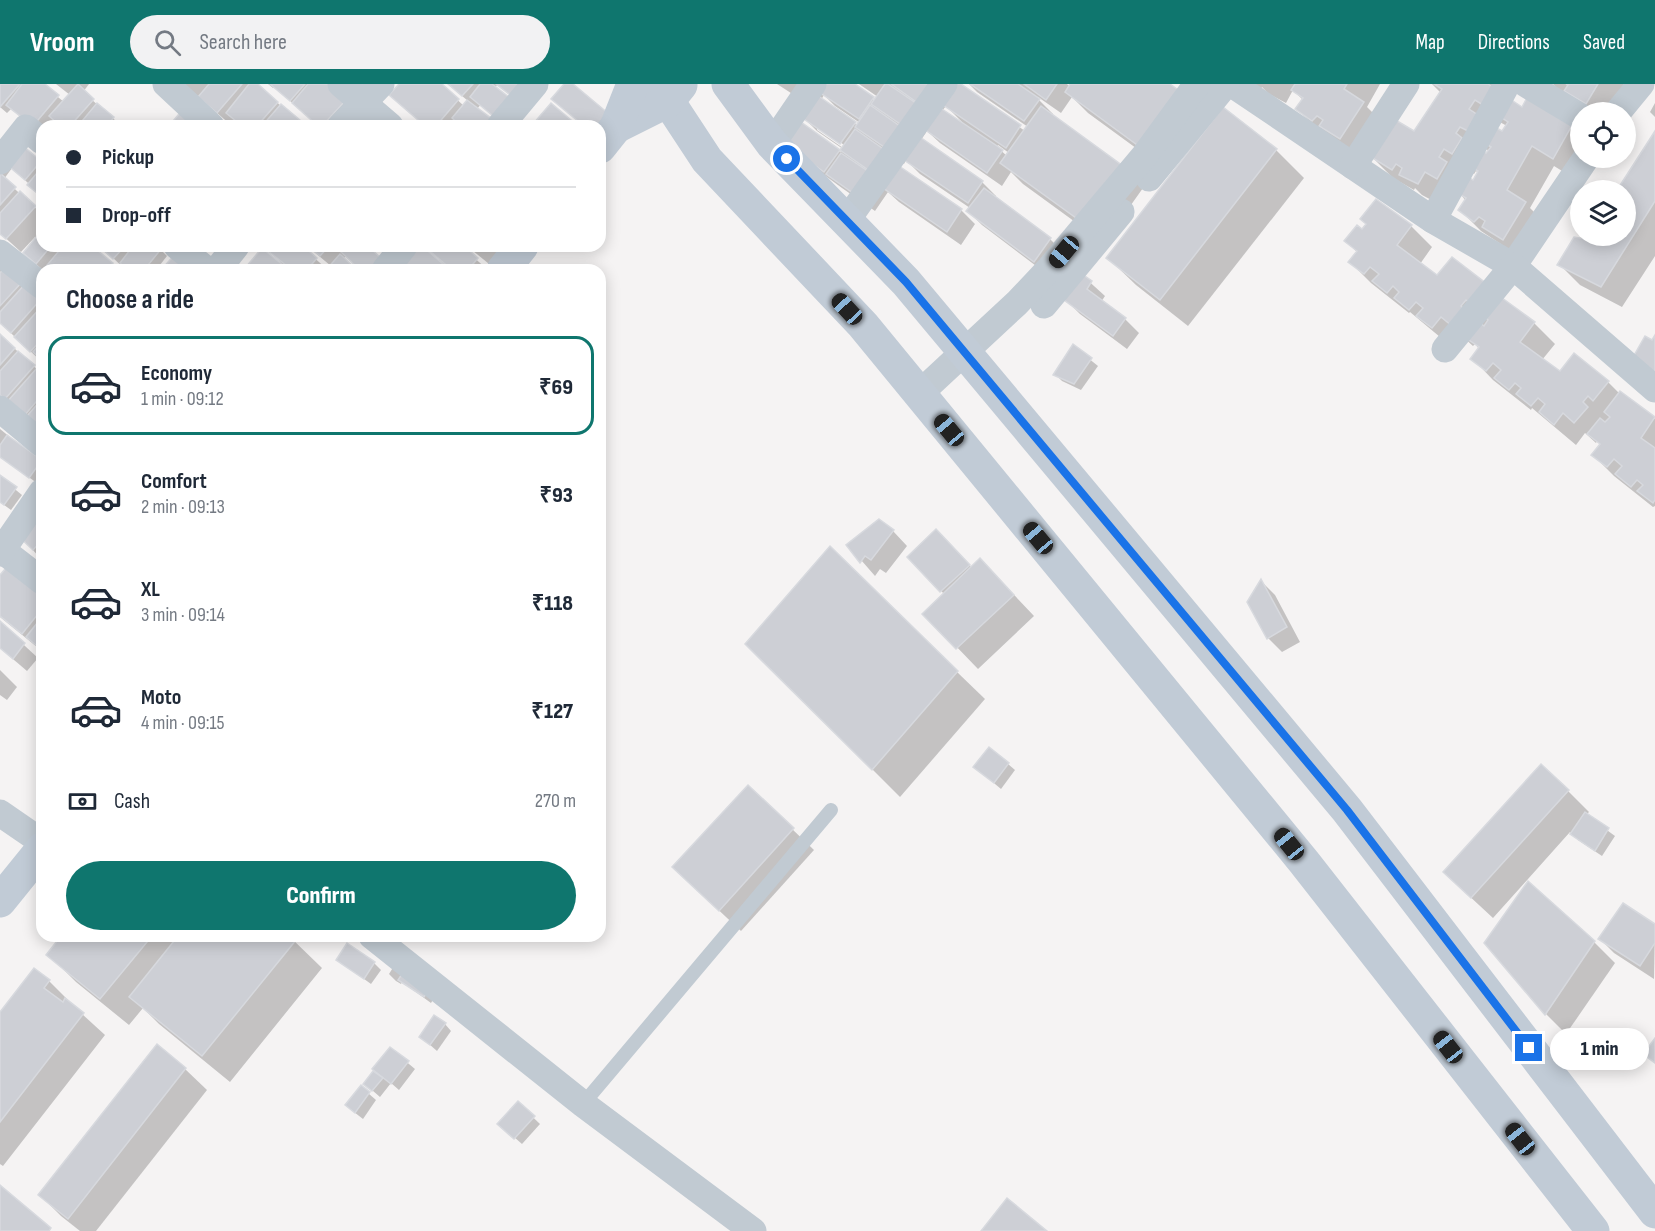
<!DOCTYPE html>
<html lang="en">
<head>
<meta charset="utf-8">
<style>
  :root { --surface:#fff; --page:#f2f2f3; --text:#1f2937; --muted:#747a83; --line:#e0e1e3; --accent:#0f766e }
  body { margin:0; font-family:"Sofia Sans Condensed",sans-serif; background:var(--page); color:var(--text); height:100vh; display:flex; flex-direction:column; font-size:22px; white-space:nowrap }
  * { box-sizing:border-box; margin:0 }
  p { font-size:20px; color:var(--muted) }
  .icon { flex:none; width:33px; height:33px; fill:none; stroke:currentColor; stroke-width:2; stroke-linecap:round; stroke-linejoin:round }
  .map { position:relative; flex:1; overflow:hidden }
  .drawer { position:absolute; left:36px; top:180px; width:570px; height:678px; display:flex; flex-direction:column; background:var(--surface); border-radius:18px; box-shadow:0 3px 15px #0003 }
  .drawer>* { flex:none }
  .top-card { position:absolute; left:36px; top:36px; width:570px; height:132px; border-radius:18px; box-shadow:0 3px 15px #0003; display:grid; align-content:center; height:132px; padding:0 30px; background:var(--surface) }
  .buttons { position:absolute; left:1570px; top:18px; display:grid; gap:12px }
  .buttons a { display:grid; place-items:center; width:66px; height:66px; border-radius:50%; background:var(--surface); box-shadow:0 3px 15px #0003; font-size:30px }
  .end { position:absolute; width:27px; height:27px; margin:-14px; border:8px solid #1a73e8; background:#fff; box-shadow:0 0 0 3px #fff }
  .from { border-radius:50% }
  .bubble { position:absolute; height:42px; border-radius:21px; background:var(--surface); box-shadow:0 3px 15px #0003; font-size:20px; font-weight:800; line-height:42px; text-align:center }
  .car { position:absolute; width:18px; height:36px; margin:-18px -9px; border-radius:8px; box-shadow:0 0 4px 2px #0007; background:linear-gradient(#222 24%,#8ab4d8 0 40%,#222 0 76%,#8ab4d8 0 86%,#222 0) }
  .top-card b { display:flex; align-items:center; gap:21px; height:57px; font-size:22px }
  .top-card b+b { border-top:2px solid var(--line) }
  .top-card i { width:15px; height:15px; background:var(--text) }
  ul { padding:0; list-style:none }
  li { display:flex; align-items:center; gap:18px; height:99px; margin:0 12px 9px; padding:0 18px; border:3px solid transparent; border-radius:18px }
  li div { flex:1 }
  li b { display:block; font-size:22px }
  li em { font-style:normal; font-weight:800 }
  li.selected { border-color:var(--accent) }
  li>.icon { width:54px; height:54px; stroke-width:1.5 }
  h2 { padding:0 30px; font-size:27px; line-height:72px }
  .pay { display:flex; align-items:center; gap:15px; height:66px; padding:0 30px; font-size:22px }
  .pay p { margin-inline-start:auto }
  .primary-button { display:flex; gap:12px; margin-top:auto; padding:12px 30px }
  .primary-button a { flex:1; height:69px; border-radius:36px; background:var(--accent); color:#fff; font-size:24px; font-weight:800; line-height:69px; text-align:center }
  header { display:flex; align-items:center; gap:36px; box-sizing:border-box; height:84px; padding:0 30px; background:var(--accent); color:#fff }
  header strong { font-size:28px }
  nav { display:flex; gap:33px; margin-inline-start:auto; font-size:21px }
  .search { width:420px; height:54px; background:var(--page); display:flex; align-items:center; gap:15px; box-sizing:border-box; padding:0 21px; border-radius:33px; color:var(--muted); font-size:22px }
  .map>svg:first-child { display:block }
</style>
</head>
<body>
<header>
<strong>Vroom</strong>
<div class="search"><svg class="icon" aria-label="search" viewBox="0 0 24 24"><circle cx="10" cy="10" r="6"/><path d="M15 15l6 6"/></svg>Search here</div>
<nav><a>Map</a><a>Directions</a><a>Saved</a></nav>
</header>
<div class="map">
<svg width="1655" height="1147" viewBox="0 0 1655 1147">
  <rect width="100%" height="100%" fill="#f5f3f3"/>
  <g fill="#0003" fill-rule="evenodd">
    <polygon points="0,0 42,0 64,18 70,11 56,0 89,0 83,8 116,37 118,36 126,42 60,40 42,42 22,35 12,24 7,29 0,23"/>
    <polygon points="184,0 256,0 304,42 241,42 236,37 232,42"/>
    <polygon points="268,0 326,0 345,17 349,42 319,42 274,3 273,4"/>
    <polygon points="401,0 440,0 464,22 468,17 448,0 533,0 498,0 477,25 498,42 425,42 391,11"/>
    <path d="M 777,0 L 852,0 L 875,17 L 878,13 L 859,0 L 962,0 L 960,2 L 1025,47 L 1028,43 L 977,8 L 969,0 L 1067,0 L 1070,3 L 1072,0 L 1168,0 L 1166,86 L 1088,29 L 1072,13 L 1061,29 L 1038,13 L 1037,14 L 1053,30 L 1052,32 L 1143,104 L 1104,159 L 1023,100 L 1011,88 L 1002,102 L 940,59 L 927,47 L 921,56 L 982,98 L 996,112 L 995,114 L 1050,155 L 1064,169 L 1048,191 L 982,141 L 968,127 L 970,124 L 920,90 L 906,76 L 904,80 L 890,70 L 889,71 L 902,84 L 901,85 L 961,126 L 975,140 L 961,161 L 899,118 L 888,108 L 875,127 L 842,104 L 801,74 L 839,67 L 840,68 L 843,65 L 817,47 L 803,33 L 811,22 ZM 824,11 L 835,22 L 860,39 L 858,42 L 821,16 ZM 946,22 L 964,40 L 963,41 L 942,27 ZM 817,42 L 847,63 L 846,66 L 817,46 ZM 998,61 L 1009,69 L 1007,72 L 997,63 Z"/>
    <polygon points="1253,0 1380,0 1367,23 1384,40 1362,75 1318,46 1297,25 1303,16 1293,6 1286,19 1269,10 1262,3 1261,5"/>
    <path d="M 1432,0 L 1506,0 L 1504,16 L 1522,25 L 1581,43 L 1581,74 L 1575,95 L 1554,82 L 1530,124 L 1547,141 L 1525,176 L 1481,147 L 1460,126 L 1466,117 L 1461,111 L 1439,120 L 1422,111 L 1415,104 L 1414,106 L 1393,94 L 1372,73 L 1414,49 L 1441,9 ZM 1496,36 L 1507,42 L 1503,49 L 1492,43 ZM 1481,63 L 1490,67 L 1487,71 ZM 1465,85 L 1474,90 L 1476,87 L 1478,89 L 1474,98 L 1460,93 Z"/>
    <polygon points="1553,0 1624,0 1614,28 1589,28 1563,11"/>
    <polygon points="1655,19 1655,33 1650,28"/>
    <polygon points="1224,25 1276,66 1304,94 1188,242 1136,201 1108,174"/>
    <polygon points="1655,50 1655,172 1622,223 1580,201 1559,180 1587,157 1590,152 1626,152 1626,106 1619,106"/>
    <polygon points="22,63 42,79 42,112 12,84 4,95 42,130 42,162 89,162 117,186 43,186 31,176 37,155 35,153 21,168 0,149 0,69"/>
    <polygon points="1376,117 1411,142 1432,163 1420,180 1438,193 1486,202 1534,239 1555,260 1542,276 1560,289 1608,298 1620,310 1655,335 1655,422 1653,423 1614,392 1593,371 1601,361 1597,357 1596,359 1585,349 1576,361 1532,324 1531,326 1493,296 1472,274 1479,265 1475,260 1473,262 1463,253 1440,253 1410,228 1409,229 1371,199 1350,178 1357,168 1346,157 1362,147 1368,140"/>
    <polygon points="100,162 157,162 167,172 156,186 126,186"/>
    <polygon points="208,162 248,162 232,182"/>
    <polygon points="265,162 301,162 328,186 331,182 307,162 345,162 347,164 348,162 366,162 362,186 346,172 343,175 355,186 249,186 280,178"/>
    <polygon points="377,162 406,162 395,178"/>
    <polygon points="426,162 461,162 488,186 411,186 440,176"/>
    <polygon points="467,162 503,162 494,184"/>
    <polygon points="0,181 42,218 42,278 0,239"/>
    <polygon points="1083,192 1105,212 1101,218 1125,235 1139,249 1127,265 1080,230 1066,216"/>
    <polygon points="0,251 42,290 42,345 0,311"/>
    <polygon points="1073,262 1098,282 1081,306 1062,297 1055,290"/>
    <polygon points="0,345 42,379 42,392 37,399 0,373"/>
    <polygon points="0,393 22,411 11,426 0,418"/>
    <polygon points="42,425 42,476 19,451"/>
    <polygon points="893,447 907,462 886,489 880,485 875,492 848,461"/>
    <polygon points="950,461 972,484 1001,497 1034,532 978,585 925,530 945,511 909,473"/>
    <polygon points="0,494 42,506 42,567 0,533"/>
    <polygon points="1261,497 1275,511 1300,558 1282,568 1268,554"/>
    <polygon points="0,539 38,574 27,587 0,564"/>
    <polygon points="747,560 957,588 985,615 900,713"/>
    <polygon points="0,586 17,603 7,616 0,611"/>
    <polygon points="1008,680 1015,686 1001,705 975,683"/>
    <polygon points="748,703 814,766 741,847 695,804"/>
    <polygon points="1568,707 1589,728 1586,731 1615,752 1602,772 1578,756 1570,748 1493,834 1466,809"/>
    <polygon points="1655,842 1654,895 1614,869 1600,855"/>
    <polygon points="63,852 289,852 322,884 230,998 159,940 143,924 129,941 76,898 48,870"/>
    <polygon points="1594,858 1615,879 1566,950 1546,930"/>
    <polygon points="338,876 374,879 381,886 371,900"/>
    <polygon points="394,882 435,912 431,919 402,898 401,900 396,897 389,890"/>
    <polygon points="34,886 49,897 70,918 70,919 105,951 3,1082 0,1080 0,930"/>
    <polygon points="445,940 451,947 437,967 421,953"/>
    <polygon points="157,962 185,985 207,1006 96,1147 80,1147 61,1132 40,1111"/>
    <polygon points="391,965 415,985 399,1006 391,999 380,1013 365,1000"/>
    <polygon points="361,1003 376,1016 363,1035 354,1028"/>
    <polygon points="518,1019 540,1040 522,1060 506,1046"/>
  </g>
  <g fill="#cdcfd5" stroke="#d7d9de" stroke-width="1.5">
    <polygon points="0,0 20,0 0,23"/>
    <polygon points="22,0 45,0 59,11 33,42 6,21"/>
    <polygon points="78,0 94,15 70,42 60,42 49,32"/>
    <polygon points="209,0 242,0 217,29 198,13"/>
    <polygon points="249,0 258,0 278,18 257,42 242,42 226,29"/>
    <polygon points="270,0 305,0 290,17"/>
    <polygon points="308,0 328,0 346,16 322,42 318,42 292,19"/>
    <polygon points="399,0 442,0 459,15 436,42 425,42 389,11"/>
    <polygon points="448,0 473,0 462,12"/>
    <polygon points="480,0 492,0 514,17 498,36 470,13"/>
    <polygon points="496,0 525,0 514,14"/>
    <polygon points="564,0 573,0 609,30 599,42 584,42 551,15"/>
    <polygon points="825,0 855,0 874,13 859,35 819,8"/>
    <polygon points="885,0 888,0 920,22 906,44 871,20"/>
    <polygon points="891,0 936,0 922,22"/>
    <polygon points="957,0 961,0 1021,41 1006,64 943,21"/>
    <polygon points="970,0 1018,0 1040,15 1024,37"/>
    <polygon points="1024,0 1057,0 1046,16"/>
    <polygon points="1070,0 1170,0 1185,11 1144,66 1065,8"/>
    <polygon points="1295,0 1347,0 1344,5 1364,18 1340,55 1319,42 1323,36 1317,32 1312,37 1295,25 1303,14 1291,6"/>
    <polygon points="1434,0 1488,0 1494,4 1483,21 1475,16 1469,25 1478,31 1468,47 1460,43 1456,49 1462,54 1452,70 1444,65 1439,73 1447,78 1437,95 1425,88 1418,100 1399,91 1402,84 1396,80 1392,86 1371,73 1394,35 1414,47 1442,5"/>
    <polygon points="1566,0 1598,0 1586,20 1564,7 1568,1"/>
    <polygon points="1530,8 1575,36 1553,75 1532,62 1507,106 1526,118 1503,156 1482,143 1485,137 1479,133 1474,138 1458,126 1466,114 1454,107 1464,90 1473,96 1478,87 1469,82 1479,65 1486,69 1491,63 1483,58 1493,42 1502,47 1508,38 1499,32 1510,15 1522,23"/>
    <polygon points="817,11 856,38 840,60 801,33"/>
    <polygon points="467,16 496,38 493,42 461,42 452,34"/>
    <polygon points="97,19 114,33 107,42 78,42"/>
    <polygon points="551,19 578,42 538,42 534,39"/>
    <polygon points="281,20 307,42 262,42"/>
    <polygon points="870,21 904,45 890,67 855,43"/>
    <polygon points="1041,22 1123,82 1083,139 1000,79"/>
    <polygon points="939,23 1003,66 987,89 924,45"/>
    <polygon points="1223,23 1277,65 1160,216 1106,174"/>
    <polygon points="183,25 203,42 169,42"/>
    <polygon points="801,38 840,66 824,88 785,60"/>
    <polygon points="855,45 889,69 874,90 840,66"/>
    <polygon points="1655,47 1655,117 1601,203 1557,181 1574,153 1586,155 1588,152 1626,152 1626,106 1617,106"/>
    <polygon points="920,53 983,97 968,119 904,76"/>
    <polygon points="22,61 41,77 25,96 6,80"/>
    <polygon points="841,69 875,92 860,114 826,90"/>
    <polygon points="899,82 962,125 947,148 883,104"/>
    <polygon points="42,83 42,113 27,101"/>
    <polygon points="0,89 16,103 0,121"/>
    <polygon points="984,104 1051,154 1034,178 966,127"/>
    <polygon points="20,107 36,122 6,155 0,150 0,129"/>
    <polygon points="1376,115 1412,141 1397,161 1437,191 1452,173 1487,200 1471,220 1466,216 1461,222 1466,227 1452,242 1441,233 1432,244 1416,232 1423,224 1416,218 1409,226 1394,214 1399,208 1393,202 1387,209 1372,197 1379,190 1370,183 1364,190 1348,178 1357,167 1344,157 1357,141 1362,145 1366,140 1360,135"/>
    <polygon points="42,146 42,162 51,162 36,180 23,169"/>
    <polygon points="63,162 92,162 113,179 107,186 43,186"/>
    <polygon points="99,162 125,162 113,175"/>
    <polygon points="133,162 160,162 162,164 144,186 128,186 120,179"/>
    <polygon points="303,162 317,174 307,186 292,186 263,163"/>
    <polygon points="308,162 329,162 320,172"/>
    <polygon points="346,162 368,162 384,177 376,186 360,186 341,168"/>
    <polygon points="418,162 422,162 450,186 411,186 403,180"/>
    <polygon points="424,162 464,162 478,174 468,186 452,186"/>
    <polygon points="262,164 289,186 248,186 245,184"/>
    <polygon points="177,168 198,186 161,186"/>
    <polygon points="340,170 357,186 326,186"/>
    <polygon points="5,183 22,198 0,222 0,189"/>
    <polygon points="1082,190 1092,197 1087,205 1126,234 1113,252 1064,216"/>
    <polygon points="25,200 41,215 11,249 0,239 0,228"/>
    <polygon points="1498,211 1535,238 1520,258 1560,287 1574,269 1609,297 1593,317 1588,312 1583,318 1588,323 1574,339 1563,329 1554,341 1539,328 1545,320 1538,314 1531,322 1516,310 1521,304 1515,299 1509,306 1494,294 1501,286 1493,279 1486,287 1470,275 1479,263 1466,254 1479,238 1484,242 1488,236 1482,231"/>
    <polygon points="42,222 42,255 30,268 14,253"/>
    <polygon points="0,250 15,264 0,281"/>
    <polygon points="1655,251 1655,289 1632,275 1645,252 1652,256"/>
    <polygon points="42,257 42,276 33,268"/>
    <polygon points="1073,260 1092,274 1074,300 1053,291"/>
    <polygon points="18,267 35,281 5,315 0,311 0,287"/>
    <polygon points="37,284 42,288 42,311 24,332 7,318"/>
    <polygon points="1620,307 1655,333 1641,354 1655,364 1655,416 1653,419 1637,407 1643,401 1637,396 1631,403 1615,390 1622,382 1614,375 1607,383 1591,371 1600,360 1587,350 1600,334 1605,338 1610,333 1604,328"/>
    <polygon points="42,315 42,346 27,332"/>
    <polygon points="7,351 42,376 29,394 0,373 0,361"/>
    <polygon points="0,391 17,403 4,421 0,418"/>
    <polygon points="42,423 42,456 33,466 17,451"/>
    <polygon points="879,435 894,446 871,476 865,472 860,479 846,461"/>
    <polygon points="936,445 970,481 940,508 907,473"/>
    <polygon points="830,462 958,587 872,686 745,560"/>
    <polygon points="980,474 1014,511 956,565 922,530"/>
    <polygon points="11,478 42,504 42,525 22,550 0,532 0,491"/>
    <polygon points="1261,495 1287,543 1267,555 1247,518"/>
    <polygon points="42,533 42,566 26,553"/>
    <polygon points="0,537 25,559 13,575 0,564"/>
    <polygon points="989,663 1009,679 994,699 973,683"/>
    <polygon points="1541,680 1569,706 1471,814 1443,788"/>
    <polygon points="748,701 794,744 719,827 672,783"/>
    <polygon points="1585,728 1609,744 1595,767 1570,750"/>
    <polygon points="1528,797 1595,857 1545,931 1484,859"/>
    <polygon points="1623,819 1655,840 1655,859 1640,882 1598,855"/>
    <polygon points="61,852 152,852 100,915 46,871"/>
    <polygon points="178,852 291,852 296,856 202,972 129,913"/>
    <polygon points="347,859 375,878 364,895 336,876"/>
    <polygon points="34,884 50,896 44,904 63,918 65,914 84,929 0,1038 0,928"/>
    <polygon points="404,887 430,904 424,913 398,896"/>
    <polygon points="434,931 446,939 430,961 419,953"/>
    <polygon points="1655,954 1655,979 1643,970"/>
    <polygon points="157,960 186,984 68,1135 38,1111"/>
    <polygon points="390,963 409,977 391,1000 372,985"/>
    <polygon points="373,987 383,994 372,1007 363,1000"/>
    <polygon points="361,1001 370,1008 355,1029 345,1021"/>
    <polygon points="518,1017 535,1032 514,1055 497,1040"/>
    <polygon points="0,1101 51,1144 49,1147 0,1147"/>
    <polygon points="1007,1114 1047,1147 981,1147"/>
  </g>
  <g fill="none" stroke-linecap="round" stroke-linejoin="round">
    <polyline stroke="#c1cad2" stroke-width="14" points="583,1020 831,726"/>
    <g stroke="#c1cad2" stroke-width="27">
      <polyline points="166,0 211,42"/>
      <polyline points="341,0 390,42"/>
      <polyline points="1232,0 1433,136 1513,182 1586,74"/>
      <polyline points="1526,0 1581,33"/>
      <polyline points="1618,28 1641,0"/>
      <polyline points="341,42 381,0"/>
      <polyline points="500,42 535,0"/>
      <polyline points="772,60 813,0"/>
      <polyline points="0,77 26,44 42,57"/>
      <polyline points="1353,82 1406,0"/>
      <polyline points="1149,94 1226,0"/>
      <polyline points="847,136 944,0"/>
      <polyline points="1433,136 1507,0"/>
      <polyline points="177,162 207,186"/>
      <polyline points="0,169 42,202"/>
      <polyline points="217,186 236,162"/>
      <polyline points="385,186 404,162"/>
      <polyline points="1044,221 1121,128"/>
      <polyline points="1445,265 1513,182 1655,305"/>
      <polyline points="919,310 1017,219 1050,184 1145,71 1197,0"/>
      <polyline points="0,325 42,360"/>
      <polyline points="2,466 42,497"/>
      <polyline points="0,469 42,408"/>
      <polyline points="0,729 42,758"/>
      <polyline points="372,852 583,1020 753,1147"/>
    </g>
    <g stroke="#c1cbd6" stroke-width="33">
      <polyline points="657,0 707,76 863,241 1304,778 1593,1147"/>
      <polyline points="728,0 772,60 906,198 1347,726 1655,1128"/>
      <polyline points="616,43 668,17 681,1"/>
      <polyline points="600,63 616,43 633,0"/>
      <polyline points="503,186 522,162"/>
      <polyline points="0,817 42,765"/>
    </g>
  </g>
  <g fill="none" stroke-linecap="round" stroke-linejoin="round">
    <polyline stroke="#1a73e8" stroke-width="8" points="787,75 906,198 1102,433 1347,726 1529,964"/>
  </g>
</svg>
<div class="buttons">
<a><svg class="icon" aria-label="locate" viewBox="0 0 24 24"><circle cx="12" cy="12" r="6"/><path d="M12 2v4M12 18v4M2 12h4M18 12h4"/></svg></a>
<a><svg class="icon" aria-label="layers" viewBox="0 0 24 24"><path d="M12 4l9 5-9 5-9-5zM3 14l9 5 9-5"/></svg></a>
</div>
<i class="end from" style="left:787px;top:75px"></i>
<i class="end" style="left:1529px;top:964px"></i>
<div class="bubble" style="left:1550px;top:944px;width:99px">1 min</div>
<i class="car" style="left:1064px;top:168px;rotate:220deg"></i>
<i class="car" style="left:847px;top:225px;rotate:317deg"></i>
<i class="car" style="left:949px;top:346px;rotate:320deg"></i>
<i class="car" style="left:1038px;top:454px;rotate:320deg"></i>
<i class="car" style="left:1289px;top:760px;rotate:321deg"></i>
<i class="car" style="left:1448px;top:963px;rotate:322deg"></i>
<i class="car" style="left:1520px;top:1055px;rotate:322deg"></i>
<div class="top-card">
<b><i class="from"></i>Pickup</b>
<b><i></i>Drop-off</b>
</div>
<section class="drawer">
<h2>Choose a ride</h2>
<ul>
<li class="selected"><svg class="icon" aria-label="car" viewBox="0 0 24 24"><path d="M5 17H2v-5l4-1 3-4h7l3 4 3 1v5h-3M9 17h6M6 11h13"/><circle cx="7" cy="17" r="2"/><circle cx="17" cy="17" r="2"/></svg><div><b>Economy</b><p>1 min · 09:12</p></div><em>₹69</em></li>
<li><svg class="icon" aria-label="car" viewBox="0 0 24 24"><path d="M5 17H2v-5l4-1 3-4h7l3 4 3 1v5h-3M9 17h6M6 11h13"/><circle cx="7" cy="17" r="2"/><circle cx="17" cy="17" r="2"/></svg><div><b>Comfort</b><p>2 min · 09:13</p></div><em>₹93</em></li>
<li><svg class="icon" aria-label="car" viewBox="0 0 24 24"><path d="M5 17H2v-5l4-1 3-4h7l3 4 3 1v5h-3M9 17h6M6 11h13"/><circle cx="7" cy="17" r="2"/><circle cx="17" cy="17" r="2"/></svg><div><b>XL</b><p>3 min · 09:14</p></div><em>₹118</em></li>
<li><svg class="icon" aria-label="car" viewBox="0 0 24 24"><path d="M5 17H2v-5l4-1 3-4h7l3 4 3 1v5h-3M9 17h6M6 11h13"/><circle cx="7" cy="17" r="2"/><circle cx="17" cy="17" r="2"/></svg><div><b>Moto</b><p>4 min · 09:15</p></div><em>₹127</em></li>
</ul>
<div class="pay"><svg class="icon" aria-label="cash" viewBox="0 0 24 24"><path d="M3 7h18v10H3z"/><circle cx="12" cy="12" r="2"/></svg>Cash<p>270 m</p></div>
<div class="primary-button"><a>Confirm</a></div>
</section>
</div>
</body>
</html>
